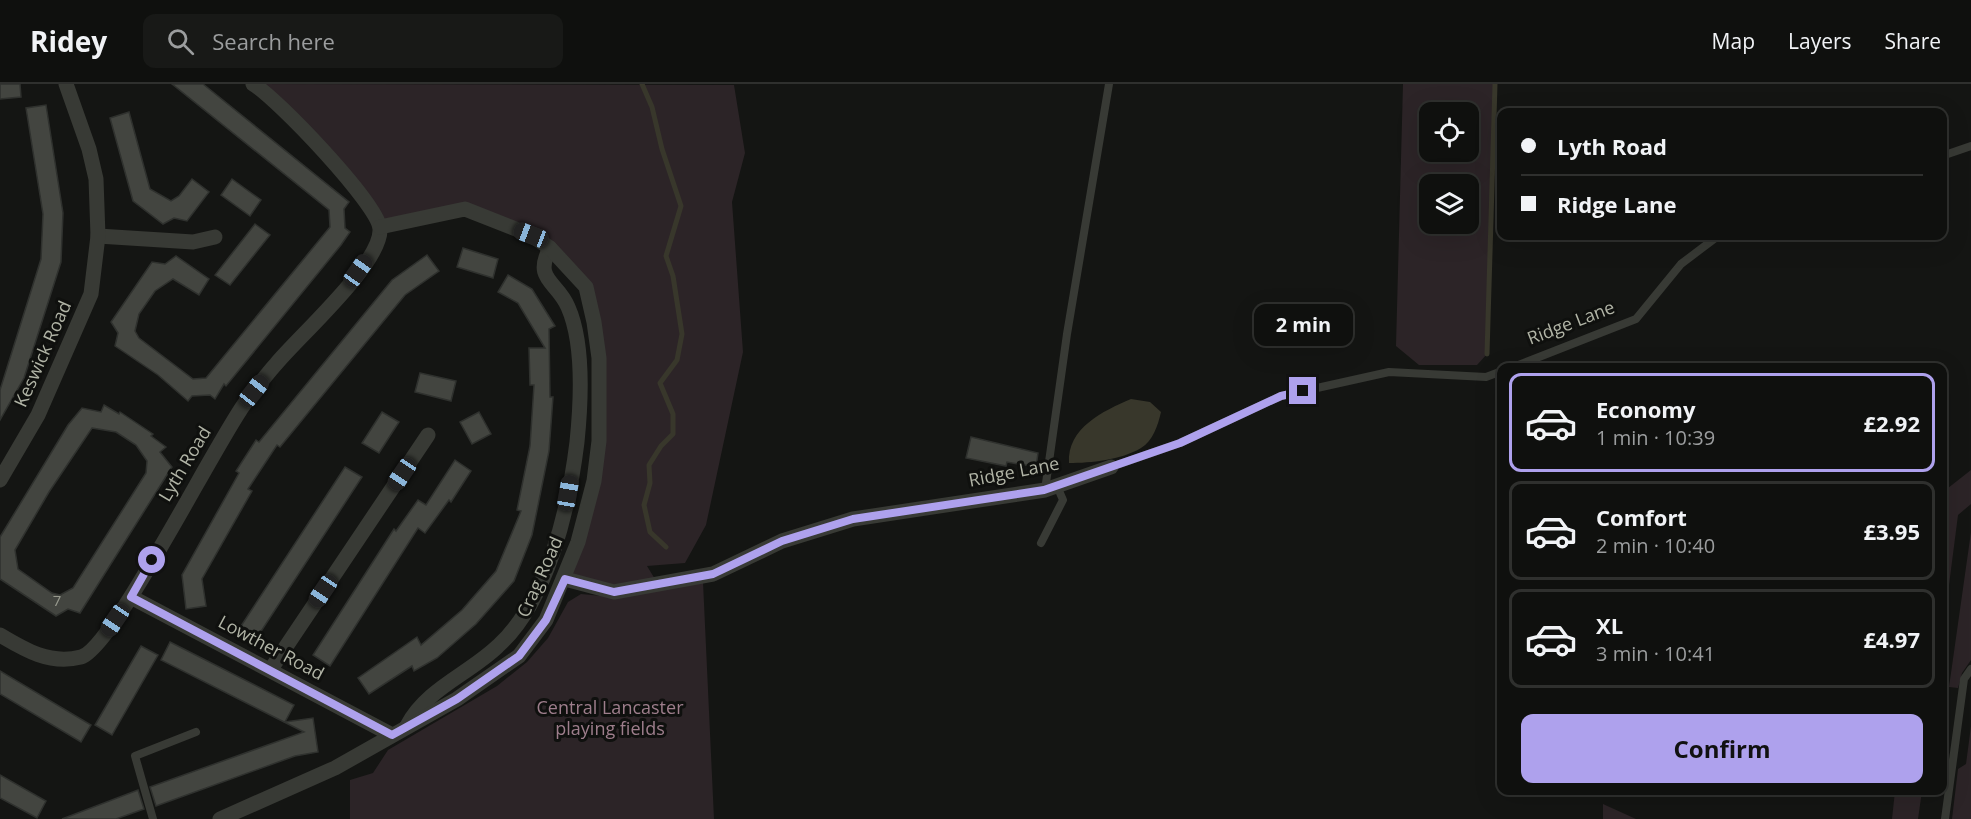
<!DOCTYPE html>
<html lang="en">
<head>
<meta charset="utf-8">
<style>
  :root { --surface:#0f100e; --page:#181917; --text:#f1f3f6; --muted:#9b9d9e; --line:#2f302e; --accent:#aea1ed }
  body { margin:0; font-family:"Open Sans",sans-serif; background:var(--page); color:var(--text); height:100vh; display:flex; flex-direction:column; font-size:22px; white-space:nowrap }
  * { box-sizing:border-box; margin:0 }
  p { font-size:20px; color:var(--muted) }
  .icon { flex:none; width:33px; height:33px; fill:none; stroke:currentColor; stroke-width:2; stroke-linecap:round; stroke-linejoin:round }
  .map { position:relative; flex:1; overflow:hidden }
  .sheet { position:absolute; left:1497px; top:279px; width:450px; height:432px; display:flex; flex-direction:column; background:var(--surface); border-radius:12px; box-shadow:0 6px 24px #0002,0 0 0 2px var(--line) }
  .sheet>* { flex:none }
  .guide { position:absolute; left:1497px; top:24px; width:450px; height:132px; border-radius:12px; box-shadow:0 6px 24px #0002,0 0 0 2px var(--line); display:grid; align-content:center; height:132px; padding:0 24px; background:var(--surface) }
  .fabs { position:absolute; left:1419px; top:18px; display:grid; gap:12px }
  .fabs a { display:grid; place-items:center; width:60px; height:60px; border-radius:12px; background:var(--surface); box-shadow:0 6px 24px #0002,0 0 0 2px var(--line); font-size:30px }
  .end { position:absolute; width:27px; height:27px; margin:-14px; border:8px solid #aea1ed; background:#111; box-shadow:0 0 0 3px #111 }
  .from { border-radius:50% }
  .bubble { position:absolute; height:42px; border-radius:12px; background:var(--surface); box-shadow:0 6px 24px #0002,0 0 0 2px var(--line); font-size:20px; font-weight:700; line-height:42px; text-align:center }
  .car { position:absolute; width:18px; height:36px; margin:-18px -9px; border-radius:8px; box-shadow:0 0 4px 2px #0007; background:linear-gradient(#222 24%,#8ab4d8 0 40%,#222 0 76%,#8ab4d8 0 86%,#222 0) }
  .guide b { display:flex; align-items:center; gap:21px; height:57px; font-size:22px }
  .guide b+b { border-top:2px solid var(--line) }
  .guide i { width:15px; height:15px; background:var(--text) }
  ul { padding:10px 0 0; list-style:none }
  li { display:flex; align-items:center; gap:18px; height:99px; margin:0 12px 9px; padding:0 12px; border:3px solid var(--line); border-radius:12px }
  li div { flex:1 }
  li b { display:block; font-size:22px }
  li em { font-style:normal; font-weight:700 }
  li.on { border-color:var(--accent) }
  li>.icon { width:54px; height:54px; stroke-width:1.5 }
  .primary-button { display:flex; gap:12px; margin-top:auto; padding:12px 24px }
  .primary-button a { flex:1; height:69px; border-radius:12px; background:var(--accent); color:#111; font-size:24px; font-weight:700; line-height:69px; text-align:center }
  header { display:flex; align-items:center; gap:36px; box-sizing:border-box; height:84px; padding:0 30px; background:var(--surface); border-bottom:2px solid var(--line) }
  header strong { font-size:28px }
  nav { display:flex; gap:33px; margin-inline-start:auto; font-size:21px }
  .search { width:420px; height:54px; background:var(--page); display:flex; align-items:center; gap:15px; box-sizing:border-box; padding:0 21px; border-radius:12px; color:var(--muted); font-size:22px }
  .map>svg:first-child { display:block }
</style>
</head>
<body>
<header>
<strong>Ridey</strong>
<div class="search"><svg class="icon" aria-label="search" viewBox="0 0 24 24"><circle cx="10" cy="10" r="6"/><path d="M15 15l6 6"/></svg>Search here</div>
<nav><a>Map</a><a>Layers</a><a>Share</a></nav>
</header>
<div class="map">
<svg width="1971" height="735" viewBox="0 0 1971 735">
  <rect width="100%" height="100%" fill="#141513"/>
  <g fill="#2c2427" fill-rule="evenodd">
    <polygon points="253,0 734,1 745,69 732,118 743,268 706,441 685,479 647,482 658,500 614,508 565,495 599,357 586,203 550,164 465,125 380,143 374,127"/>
    <path d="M 1403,0 L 1495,0 L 1487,270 L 1477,281 L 1419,281 L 1396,262 ZM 1430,28 L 1468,28 L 1468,68 L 1430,68 ZM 1430,100 L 1468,100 L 1468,140 L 1430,140 Z"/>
    <polygon points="1971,386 1971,420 1958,431 1943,548 1943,408"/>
    <polygon points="1971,448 1971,576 1962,589 1958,604 1949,603"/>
    <polygon points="703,498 714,735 350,735 350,696 373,689 388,666 497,602 527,578 548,554 568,518 581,510 613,513"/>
    <polygon points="1971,642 1971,735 1952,735 1958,685 1966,680"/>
    <polygon points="1895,707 1922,707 1918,735 1892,735"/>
    <polygon points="1603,720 1636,735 1603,735"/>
  </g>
  <path fill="#38372b" d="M 1131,315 L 1150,318 L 1161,328 C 1158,341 1153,357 1141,364 C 1121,376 1091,379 1069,379 C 1067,344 1103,327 1131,315 Z"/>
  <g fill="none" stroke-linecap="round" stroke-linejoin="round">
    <g stroke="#38372b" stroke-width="5">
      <polyline points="642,0 652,23 662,65 681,122 666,172 673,192 682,250 677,276 660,299 673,330 673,350 661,362 649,381 650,399 644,421 650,448 666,463"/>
      <polyline points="1487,270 1495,0"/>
    </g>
  </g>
  <g fill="#434540" stroke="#2f312e" stroke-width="1.5" fill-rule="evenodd">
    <polygon points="0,0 20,0 21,13 0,15"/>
    <polygon points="172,0 203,0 349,118 344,125 345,144 350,148 341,161 226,302 224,300 215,315 210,311 192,312 188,317 158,291 115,262 118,249 111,238 152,178 165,180 176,172 209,195 199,211 173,195 155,207 139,230 135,247 139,254 193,295 206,294 330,143 329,126"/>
    <polygon points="46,21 63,129 61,178 24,294 0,336 0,306 41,175 43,130 26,24"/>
    <polygon points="129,28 150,105 171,117 179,112 192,95 209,108 187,137 174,134 163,140 133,117 110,34"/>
    <polygon points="232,95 261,116 250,132 221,111"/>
    <polygon points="255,140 270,151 230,201 215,191"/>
    <polygon points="463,164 498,175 493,194 457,183"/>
    <polygon points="427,171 439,187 405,211 280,363 277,361 248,405 252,407 202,495 206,522 186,525 182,491 239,389 236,387 256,356 259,358 392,196"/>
    <polygon points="508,191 532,205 555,242 549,245 550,313 553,313 549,367 532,451 514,497 476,540 437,574 414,587 412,582 369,610 358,594 417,553 421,561 462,526 496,487 521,427 517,426 530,362 534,301 530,301 529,264 545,264 518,219 498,208"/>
    <polygon points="420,289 456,297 451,317 415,308"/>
    <path d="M 104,321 L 119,330 L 120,328 L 153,350 L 151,352 L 166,363 L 160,368 L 172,383 L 80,529 L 68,525 L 56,532 L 0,495 L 0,453 L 68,341 L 82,324 L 101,328 ZM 92,344 L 116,348 L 136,361 L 147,377 L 146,389 L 73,504 L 60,511 L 52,509 L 18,485 L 15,466 L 49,408 Z"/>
    <polygon points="382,328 399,338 379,369 362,359"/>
    <polygon points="479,328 491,350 472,360 460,338"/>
    <polygon points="971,353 1038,369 1036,383 1007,378 1006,382 966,374"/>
    <polygon points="455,376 471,387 451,418 449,416 425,449 418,444 330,582 313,571 394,445 396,447 418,416 426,421"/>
    <polygon points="345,383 362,393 258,552 241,542"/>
    <polygon points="170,558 294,621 285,638 313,634 318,668 295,672 156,722 150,703 304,648 161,576"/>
    <polygon points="141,562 158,571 112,651 95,641"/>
    <polygon points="0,587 91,641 81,658 0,610"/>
    <polygon points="0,691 46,717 37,734 0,714"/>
    <polygon points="138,706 144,725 116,735 62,735"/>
  </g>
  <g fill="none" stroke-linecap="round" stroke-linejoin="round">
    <g stroke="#383a35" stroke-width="8">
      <polyline points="1942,72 1971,62"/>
      <polyline points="1511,284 1636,235 1681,180 1718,152"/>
      <polyline points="1111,383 1180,359 1281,312 1389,288 1486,293 1502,287"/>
      <polyline points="1045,406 1067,250 1109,0"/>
      <polyline points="1041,459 1063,416 1057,402"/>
      <polyline points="153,735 135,672 196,648"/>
      <polyline points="1945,735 1964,595 1971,585"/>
    </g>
    <g stroke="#383a35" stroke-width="15">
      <polyline points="98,152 193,158 215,153"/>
      <polyline points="0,396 38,331 91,210 98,152 96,95 89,65 66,0"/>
      <polyline points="565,495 614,508 713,490 782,457 853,435 1045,406 1111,383"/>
      <polyline points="131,513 392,651"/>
      <path d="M 0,551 C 25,566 50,581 81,573 C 113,564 215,360 245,319 C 255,306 265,292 276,280 C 298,253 382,179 380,145 C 379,121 276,13 253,0"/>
      <polyline points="271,585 428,351"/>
      <path d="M 407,642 C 426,605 469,590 498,562 C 548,517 569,423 577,358 C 581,319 584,259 568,223 C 557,197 533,196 550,164"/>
      <polyline points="220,735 335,684 457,615 519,572 546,536 578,458 594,397 599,357 599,274 594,238 586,203 550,164 531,151 465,125 380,143"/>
    </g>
  </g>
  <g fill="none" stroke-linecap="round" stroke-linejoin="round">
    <polyline stroke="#aea1ed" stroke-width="8" points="152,476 131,513 392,651 457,615 519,572 546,536 565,495 614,508 713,490 782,457 853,435 1044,406 1180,359 1281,312 1303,307"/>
  </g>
  <g text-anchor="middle" stroke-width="6" stroke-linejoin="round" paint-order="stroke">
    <g font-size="15" fill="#96988c">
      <text x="57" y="522">7</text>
    </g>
    <g font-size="18" fill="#b1b4a6" stroke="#0f100e">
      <text transform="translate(1571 239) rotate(-21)" y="6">Ridge Lane</text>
      <text transform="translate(43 270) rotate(-66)" y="6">Keswick Road</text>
      <text transform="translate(185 380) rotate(-59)" y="6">Lyth Road</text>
      <text transform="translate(1014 388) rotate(-11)" y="6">Ridge Lane</text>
      <text transform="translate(540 493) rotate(-66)" y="6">Crag Road</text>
      <text transform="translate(271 564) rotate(28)" y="6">Lowther Road</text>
    </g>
    <g font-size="18" fill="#9e7e8c" stroke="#0f100e">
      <text x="610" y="630">Central Lancaster<tspan x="610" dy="21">playing fields</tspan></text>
    </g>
  </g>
</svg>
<div class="fabs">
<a><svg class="icon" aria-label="locate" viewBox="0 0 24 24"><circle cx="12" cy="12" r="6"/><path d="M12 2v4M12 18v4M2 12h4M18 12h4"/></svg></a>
<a><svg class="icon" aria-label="layers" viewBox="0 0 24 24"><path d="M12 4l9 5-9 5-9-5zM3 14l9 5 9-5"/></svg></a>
</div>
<i class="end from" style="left:152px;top:476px"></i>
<i class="end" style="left:1303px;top:307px"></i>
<div class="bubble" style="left:1254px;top:220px;width:99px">2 min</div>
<i class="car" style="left:531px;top:151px;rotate:291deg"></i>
<i class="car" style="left:358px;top:187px;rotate:35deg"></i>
<i class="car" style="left:254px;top:307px;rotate:38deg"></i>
<i class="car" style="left:402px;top:390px;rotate:214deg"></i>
<i class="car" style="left:568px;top:409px;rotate:10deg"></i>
<i class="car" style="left:323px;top:507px;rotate:214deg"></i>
<i class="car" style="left:115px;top:536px;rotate:214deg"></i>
<div class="guide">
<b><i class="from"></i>Lyth Road</b>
<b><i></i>Ridge Lane</b>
</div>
<section class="sheet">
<ul>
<li class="on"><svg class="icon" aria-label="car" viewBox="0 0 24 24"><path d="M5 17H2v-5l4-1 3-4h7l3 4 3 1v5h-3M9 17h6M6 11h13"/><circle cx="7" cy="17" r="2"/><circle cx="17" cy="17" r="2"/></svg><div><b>Economy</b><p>1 min · 10:39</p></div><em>£2.92</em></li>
<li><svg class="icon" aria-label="car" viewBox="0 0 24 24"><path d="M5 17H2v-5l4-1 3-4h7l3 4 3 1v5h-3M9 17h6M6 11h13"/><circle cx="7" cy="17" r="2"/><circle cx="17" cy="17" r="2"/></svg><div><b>Comfort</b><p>2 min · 10:40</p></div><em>£3.95</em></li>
<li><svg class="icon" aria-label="car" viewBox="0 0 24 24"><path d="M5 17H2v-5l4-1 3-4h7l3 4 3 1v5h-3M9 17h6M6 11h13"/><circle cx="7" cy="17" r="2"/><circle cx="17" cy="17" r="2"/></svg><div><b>XL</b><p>3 min · 10:41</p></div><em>£4.97</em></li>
</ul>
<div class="primary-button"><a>Confirm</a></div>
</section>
</div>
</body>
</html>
